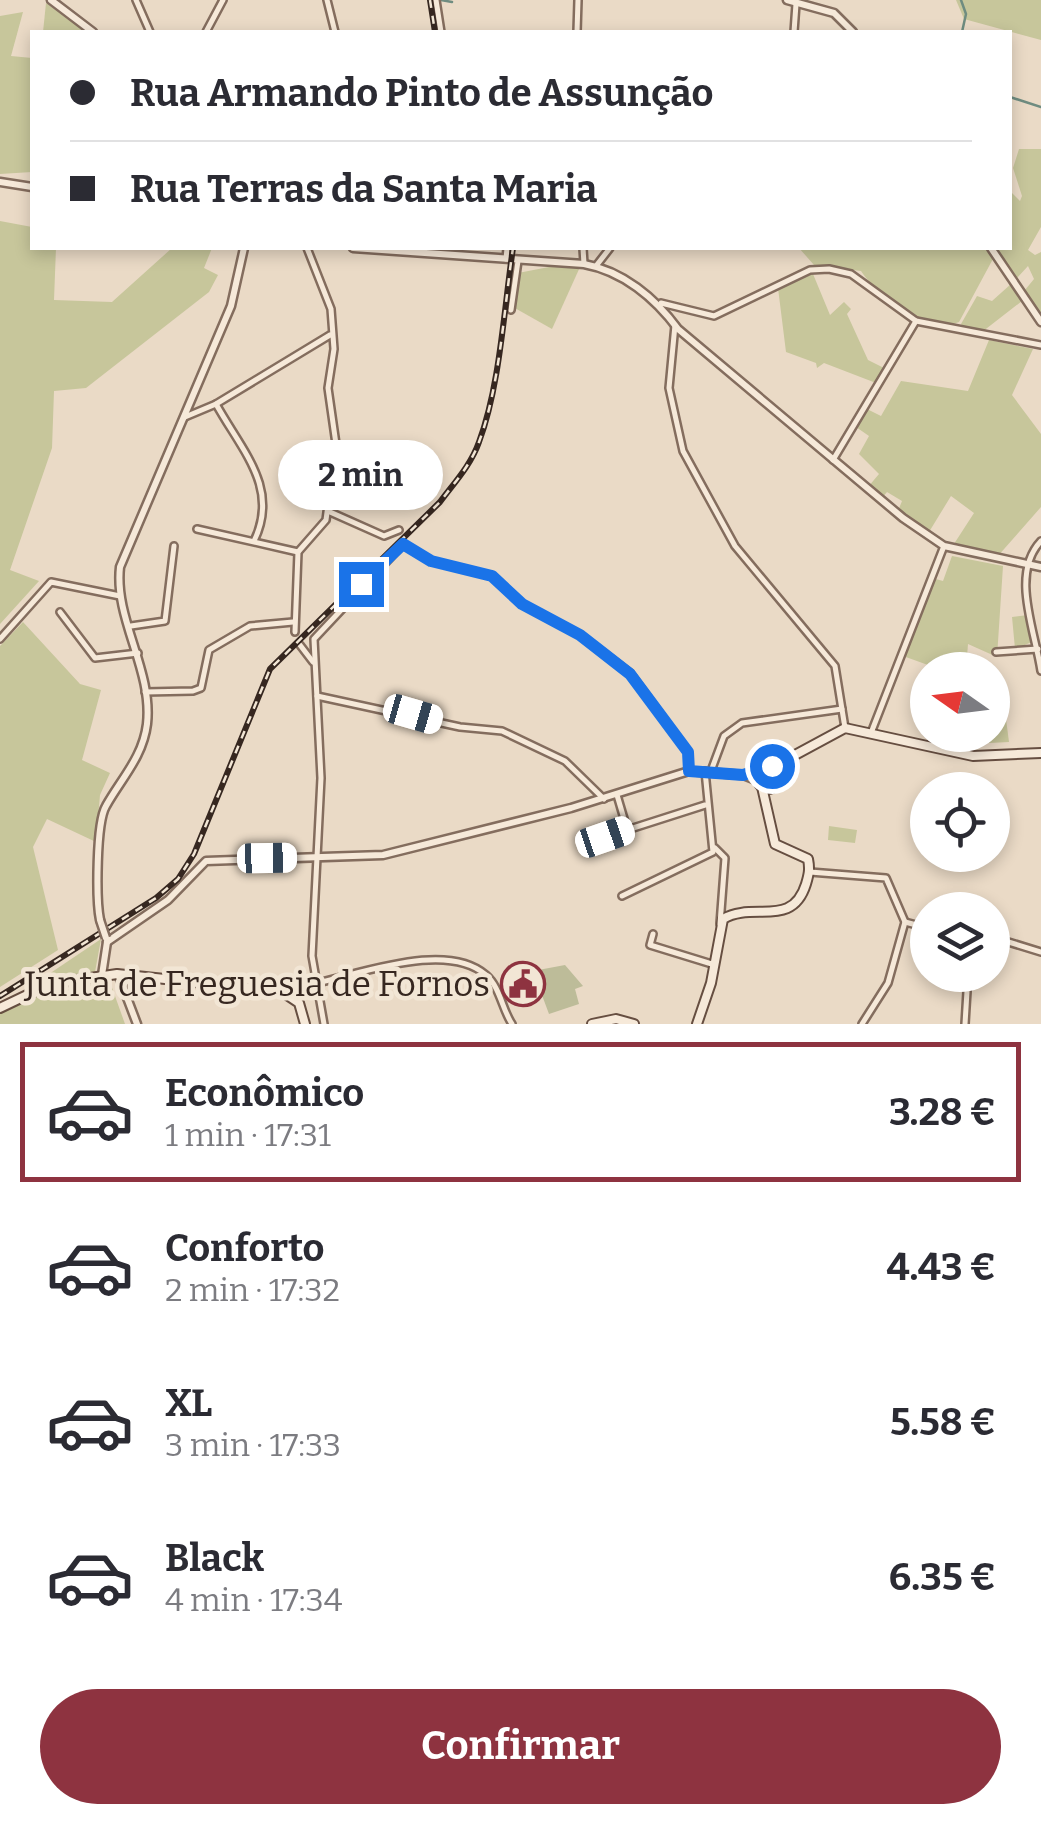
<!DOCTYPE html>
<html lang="pt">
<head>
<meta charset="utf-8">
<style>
  :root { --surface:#fff; --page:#f2f2f3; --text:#2b2b33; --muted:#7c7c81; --line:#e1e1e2; --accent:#8e3340 }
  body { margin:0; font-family:Bitter,serif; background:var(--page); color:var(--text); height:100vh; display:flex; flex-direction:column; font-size:38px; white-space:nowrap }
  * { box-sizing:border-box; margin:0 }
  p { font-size:32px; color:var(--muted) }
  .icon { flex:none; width:55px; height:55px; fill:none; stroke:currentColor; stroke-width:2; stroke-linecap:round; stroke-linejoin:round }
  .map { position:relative; height:1024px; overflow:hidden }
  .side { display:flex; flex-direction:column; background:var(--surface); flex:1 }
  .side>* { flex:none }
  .hud { position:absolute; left:30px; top:30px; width:982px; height:220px; border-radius:0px; box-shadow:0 5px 15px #0003; display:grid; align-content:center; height:220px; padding:0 40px; background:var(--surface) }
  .needle { width:65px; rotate:284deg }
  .fabs { position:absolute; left:910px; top:652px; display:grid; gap:20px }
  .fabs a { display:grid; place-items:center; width:100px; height:100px; border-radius:50%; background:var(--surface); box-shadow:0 5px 15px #0003; font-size:50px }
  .end { position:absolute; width:45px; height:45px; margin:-22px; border:12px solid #1a73e8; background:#fff; box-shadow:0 0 0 5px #fff }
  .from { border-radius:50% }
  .bubble { position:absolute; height:70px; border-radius:35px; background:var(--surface); box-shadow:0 5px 15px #0003; font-size:32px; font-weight:700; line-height:70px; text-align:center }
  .car { position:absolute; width:30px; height:60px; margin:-30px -15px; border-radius:12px; box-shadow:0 0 8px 2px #0007; background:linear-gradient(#fff 24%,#345 0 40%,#fff 0 76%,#345 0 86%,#fff 0) }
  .hud b { display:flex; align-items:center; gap:35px; height:95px; font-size:38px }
  .hud b+b { border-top:2px solid var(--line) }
  .hud i { width:25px; height:25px; background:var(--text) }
  ul { padding:18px 0 0; list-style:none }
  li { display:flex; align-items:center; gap:30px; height:140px; margin:0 20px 15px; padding:0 20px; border:5px solid transparent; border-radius:0px }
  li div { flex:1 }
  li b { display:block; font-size:38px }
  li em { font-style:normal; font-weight:700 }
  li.selected { border-color:var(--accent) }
  li>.icon { width:90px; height:90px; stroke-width:1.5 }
  .cta { display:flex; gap:20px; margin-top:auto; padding:20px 40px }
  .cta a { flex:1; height:115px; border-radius:60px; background:var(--accent); color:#fff; font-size:40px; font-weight:700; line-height:115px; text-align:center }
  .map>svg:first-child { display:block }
</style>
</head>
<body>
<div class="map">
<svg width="1041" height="1024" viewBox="0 0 1041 1024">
  <rect width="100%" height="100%" fill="#eadac6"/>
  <g fill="#c7c69b">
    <polygon points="956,0 1041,0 1041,40 964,19"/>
    <polygon points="46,3 88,32 43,32"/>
    <polygon points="23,12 11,56 32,58 32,172 0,174 0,16"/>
    <polygon points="1019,149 1041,149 1041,227 1028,250 1035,255 1041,252 1041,314 1025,290 1034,279 1028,266 1017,278 997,248 1010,248 1010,191 1020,201 1022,196 1013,168"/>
    <polygon points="0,221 32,227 32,248 56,248 54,300 112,302 172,248 212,248 204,268 218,275 209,292 86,388 54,391 52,448 10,570 39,581 0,624"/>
    <path d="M 799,248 L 986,248 L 994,257 L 959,322 C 926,336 878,296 861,271 L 814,265 Z"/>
    <polygon points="549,267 580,267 552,329 513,307 518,273"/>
    <polygon points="813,274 830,315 844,302 851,309 847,314 868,360 884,368 876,383 824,363 817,368 816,363 786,352 778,288"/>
    <polygon points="1011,284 1022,301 982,332 963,328 961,324 977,296 992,301"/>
    <polygon points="989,340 1033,349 1012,395 1041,434 1041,507 997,557 952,547 974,513 951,496 929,532 898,511 902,501 887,492 882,498 868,487 879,474 859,454 869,436 856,427 867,409 881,416 901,381 968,391"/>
    <polygon points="952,556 1003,566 997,657 968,644 966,670 928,670 927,709 919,707 928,665 903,656 932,578 943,581"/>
    <polygon points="1028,615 1032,642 1015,649 1012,617"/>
    <polygon points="23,622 80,684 101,690 82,760 110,773 100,795 96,842 47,819 33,847 58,950 0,987 0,646"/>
    <polygon points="1004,704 1009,742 989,743 993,706"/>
    <polygon points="829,826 857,830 855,843 828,840"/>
    <polygon points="101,939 95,972 52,978 49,974"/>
    <polygon points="110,982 125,1024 0,1024 0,1013 42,993"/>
  </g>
  <polygon fill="#bdbc99" points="565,965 583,986 575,989 579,1004 549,1014 533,971"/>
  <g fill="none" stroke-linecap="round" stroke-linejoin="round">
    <g stroke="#6f8c80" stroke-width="2.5">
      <polyline points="441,0 452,2"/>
      <polyline points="961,0 966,14 962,32"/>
      <polyline points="1010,97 1041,107"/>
    </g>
    <defs>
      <g id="minor">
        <polyline points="136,0 150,32"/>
        <polyline points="327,0 335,32"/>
        <polyline points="436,0 441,32"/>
        <polyline points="206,32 223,0"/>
        <polyline points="577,32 578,0"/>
        <polyline points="794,32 796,4"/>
        <polyline points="583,248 584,264"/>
        <polyline points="506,259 507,248"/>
        <polyline points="596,266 610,248"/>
        <polyline points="661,303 714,316 810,270 829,269 851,274 916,321 1041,345"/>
        <polyline points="511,310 518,261"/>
        <polyline points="675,325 669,388 683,451 735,546 835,666 845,728"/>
        <path d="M 216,404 C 242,451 280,488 254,541"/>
        <polyline points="185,417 216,404 330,335"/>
        <polyline points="833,460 916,321"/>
        <polyline points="330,512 384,536 399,530"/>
        <polyline points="197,529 298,552"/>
        <path d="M 1041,541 C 1010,574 1035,630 1041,671"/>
        <polyline points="60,612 95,658 138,653"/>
        <polyline points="131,626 165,621 174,546"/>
        <polyline points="295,632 298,552 326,520 336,444 328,388 334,349 331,309 307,248"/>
        <polyline points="0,639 51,582 120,596"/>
        <polyline points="300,645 313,662"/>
        <polyline points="996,652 1038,649"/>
        <polyline points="145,692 193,691 201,688 209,650 250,626 293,622"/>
        <polyline points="317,696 460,727 502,731 565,761 604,799"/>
        <polyline points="871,733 944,546"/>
        <polyline points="711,771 724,736 742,723 842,709"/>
        <polyline points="617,795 627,829"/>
        <polyline points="605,837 705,805"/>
        <polyline points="715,848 725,858 720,924"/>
        <polyline points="810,872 886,878 905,922 888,983 862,1024"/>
        <polyline points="622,896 713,852 705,771"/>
        <polyline points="905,922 928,928"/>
        <polyline points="653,934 650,945 715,965"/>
        <polyline points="992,937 1041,952"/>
        <path d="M 317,983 C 364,973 447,941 486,975 C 500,987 502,1009 512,1024"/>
        <polyline points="324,1024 312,956 321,778 314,639 403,544 431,561 492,576 522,604 580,635 630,673 688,752 689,771"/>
        <polyline points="965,1024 968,975"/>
      </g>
      <g id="tertiary">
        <polyline points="51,0 93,32"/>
        <polyline points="787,0 834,13 853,32"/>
        <polyline points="0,182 32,187"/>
        <path d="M 353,248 L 584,264 C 623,271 655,298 678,329 L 903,518 L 944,546 L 1041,567"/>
        <polyline points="991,248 1041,322"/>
        <polyline points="744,775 760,773"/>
        <path d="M 100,920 C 96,900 96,823 106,806 C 121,779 143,757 147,724 C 153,670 114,619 120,567 L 231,306 L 244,248"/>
        <polyline points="107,942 168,900 206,861 383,855 571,808 689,771 743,775 758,781"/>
        <polyline points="118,974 137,1024"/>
        <polyline points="102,975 107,942"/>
      </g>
      <g id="secondary">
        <polyline points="769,769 845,728 973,756 1041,753"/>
        <circle cx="768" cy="779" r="10"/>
        <polyline points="0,1008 50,984 117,974 281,991 299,1003 305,1024"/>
        <polyline points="592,1024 616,1019 634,1024"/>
        <path d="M 697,1024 L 711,983 L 723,919 C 753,901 792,929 806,884 C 809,874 810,869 808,859 L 775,844 L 762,787"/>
      </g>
    </defs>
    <use href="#minor" stroke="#846d5e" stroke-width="10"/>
    <use href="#tertiary" stroke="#846d5e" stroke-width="11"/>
    <use href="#secondary" stroke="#664e41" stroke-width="12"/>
    <use href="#minor" stroke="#f6e9d9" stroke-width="5"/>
    <use href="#tertiary" stroke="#f6e9d9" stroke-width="6"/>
    <use href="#secondary" stroke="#f6e9d9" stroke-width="8"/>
    <defs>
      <g id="rail">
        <polyline points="430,0 435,32"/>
        <path d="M 0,996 L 156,898 L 178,879 L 194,854 L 270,669 L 440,502 C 454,483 471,465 479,442 C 500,386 504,308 513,248"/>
      </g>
    </defs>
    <use href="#rail" stroke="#362720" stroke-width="6"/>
    <use href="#rail" stroke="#f2e6d5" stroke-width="2.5" stroke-dasharray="8" stroke-linecap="butt"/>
    <defs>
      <polyline id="tertiary-bridge" points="100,920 106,938"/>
    </defs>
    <use href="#tertiary-bridge" stroke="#846d5e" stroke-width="11" stroke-linecap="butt"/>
    <use href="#tertiary-bridge" stroke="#f6e9d9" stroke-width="6"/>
  </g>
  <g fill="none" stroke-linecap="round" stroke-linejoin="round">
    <polyline stroke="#1a73e8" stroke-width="12" points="361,584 403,544 431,561 492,576 522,604 580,635 630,674 688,752 689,771 743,775 772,766"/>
  </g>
  <defs>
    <symbol id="civic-ring" viewBox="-11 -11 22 22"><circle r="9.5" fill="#f2e6d5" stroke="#8e3340" stroke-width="1.5"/><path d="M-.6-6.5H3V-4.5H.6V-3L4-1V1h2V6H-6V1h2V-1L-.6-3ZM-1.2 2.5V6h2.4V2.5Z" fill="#8e3340"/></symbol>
  </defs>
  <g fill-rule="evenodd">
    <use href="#civic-ring" x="498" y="959" width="50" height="50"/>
  </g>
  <g text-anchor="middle" stroke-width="9" stroke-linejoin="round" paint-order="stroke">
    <g font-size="35" fill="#362720" stroke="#f2e6d5" text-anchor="end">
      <text x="490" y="996">Junta de Freguesia de Fornos</text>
    </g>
  </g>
</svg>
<div class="fabs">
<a><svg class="needle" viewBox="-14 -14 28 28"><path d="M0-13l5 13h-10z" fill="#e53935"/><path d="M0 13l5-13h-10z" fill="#7c7c81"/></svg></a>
<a><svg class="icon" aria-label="locate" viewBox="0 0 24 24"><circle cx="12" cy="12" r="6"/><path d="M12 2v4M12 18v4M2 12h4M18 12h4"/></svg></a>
<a><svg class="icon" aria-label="layers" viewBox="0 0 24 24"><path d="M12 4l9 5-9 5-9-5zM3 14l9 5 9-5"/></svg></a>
</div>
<i class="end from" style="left:772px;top:766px"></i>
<i class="end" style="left:361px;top:584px"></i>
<div class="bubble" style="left:278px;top:440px;width:165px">2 min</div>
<i class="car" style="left:413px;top:714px;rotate:106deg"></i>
<i class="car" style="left:605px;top:837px;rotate:71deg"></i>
<i class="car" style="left:267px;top:858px;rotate:89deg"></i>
<div class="hud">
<b><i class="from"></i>Rua Armando Pinto de Assunção</b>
<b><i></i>Rua Terras da Santa Maria</b>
</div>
</div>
<section class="side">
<ul>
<li class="selected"><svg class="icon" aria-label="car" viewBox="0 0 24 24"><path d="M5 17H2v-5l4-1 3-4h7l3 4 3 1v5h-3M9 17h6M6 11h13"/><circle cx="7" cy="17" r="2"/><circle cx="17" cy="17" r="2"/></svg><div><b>Econômico</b><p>1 min · 17:31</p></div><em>3.28 €</em></li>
<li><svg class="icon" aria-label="car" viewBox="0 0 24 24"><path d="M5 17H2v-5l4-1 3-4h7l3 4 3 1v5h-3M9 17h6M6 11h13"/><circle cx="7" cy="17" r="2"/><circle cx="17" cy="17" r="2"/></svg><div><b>Conforto</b><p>2 min · 17:32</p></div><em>4.43 €</em></li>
<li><svg class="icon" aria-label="car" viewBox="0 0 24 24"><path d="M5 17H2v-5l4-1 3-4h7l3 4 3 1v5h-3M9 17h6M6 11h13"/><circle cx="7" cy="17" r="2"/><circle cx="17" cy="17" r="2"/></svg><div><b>XL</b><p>3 min · 17:33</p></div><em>5.58 €</em></li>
<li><svg class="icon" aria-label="car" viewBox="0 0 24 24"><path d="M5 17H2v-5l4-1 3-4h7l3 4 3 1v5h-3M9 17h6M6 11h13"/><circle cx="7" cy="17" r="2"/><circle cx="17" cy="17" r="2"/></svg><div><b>Black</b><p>4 min · 17:34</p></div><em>6.35 €</em></li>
</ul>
<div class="cta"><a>Confirmar</a></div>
</section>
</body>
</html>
